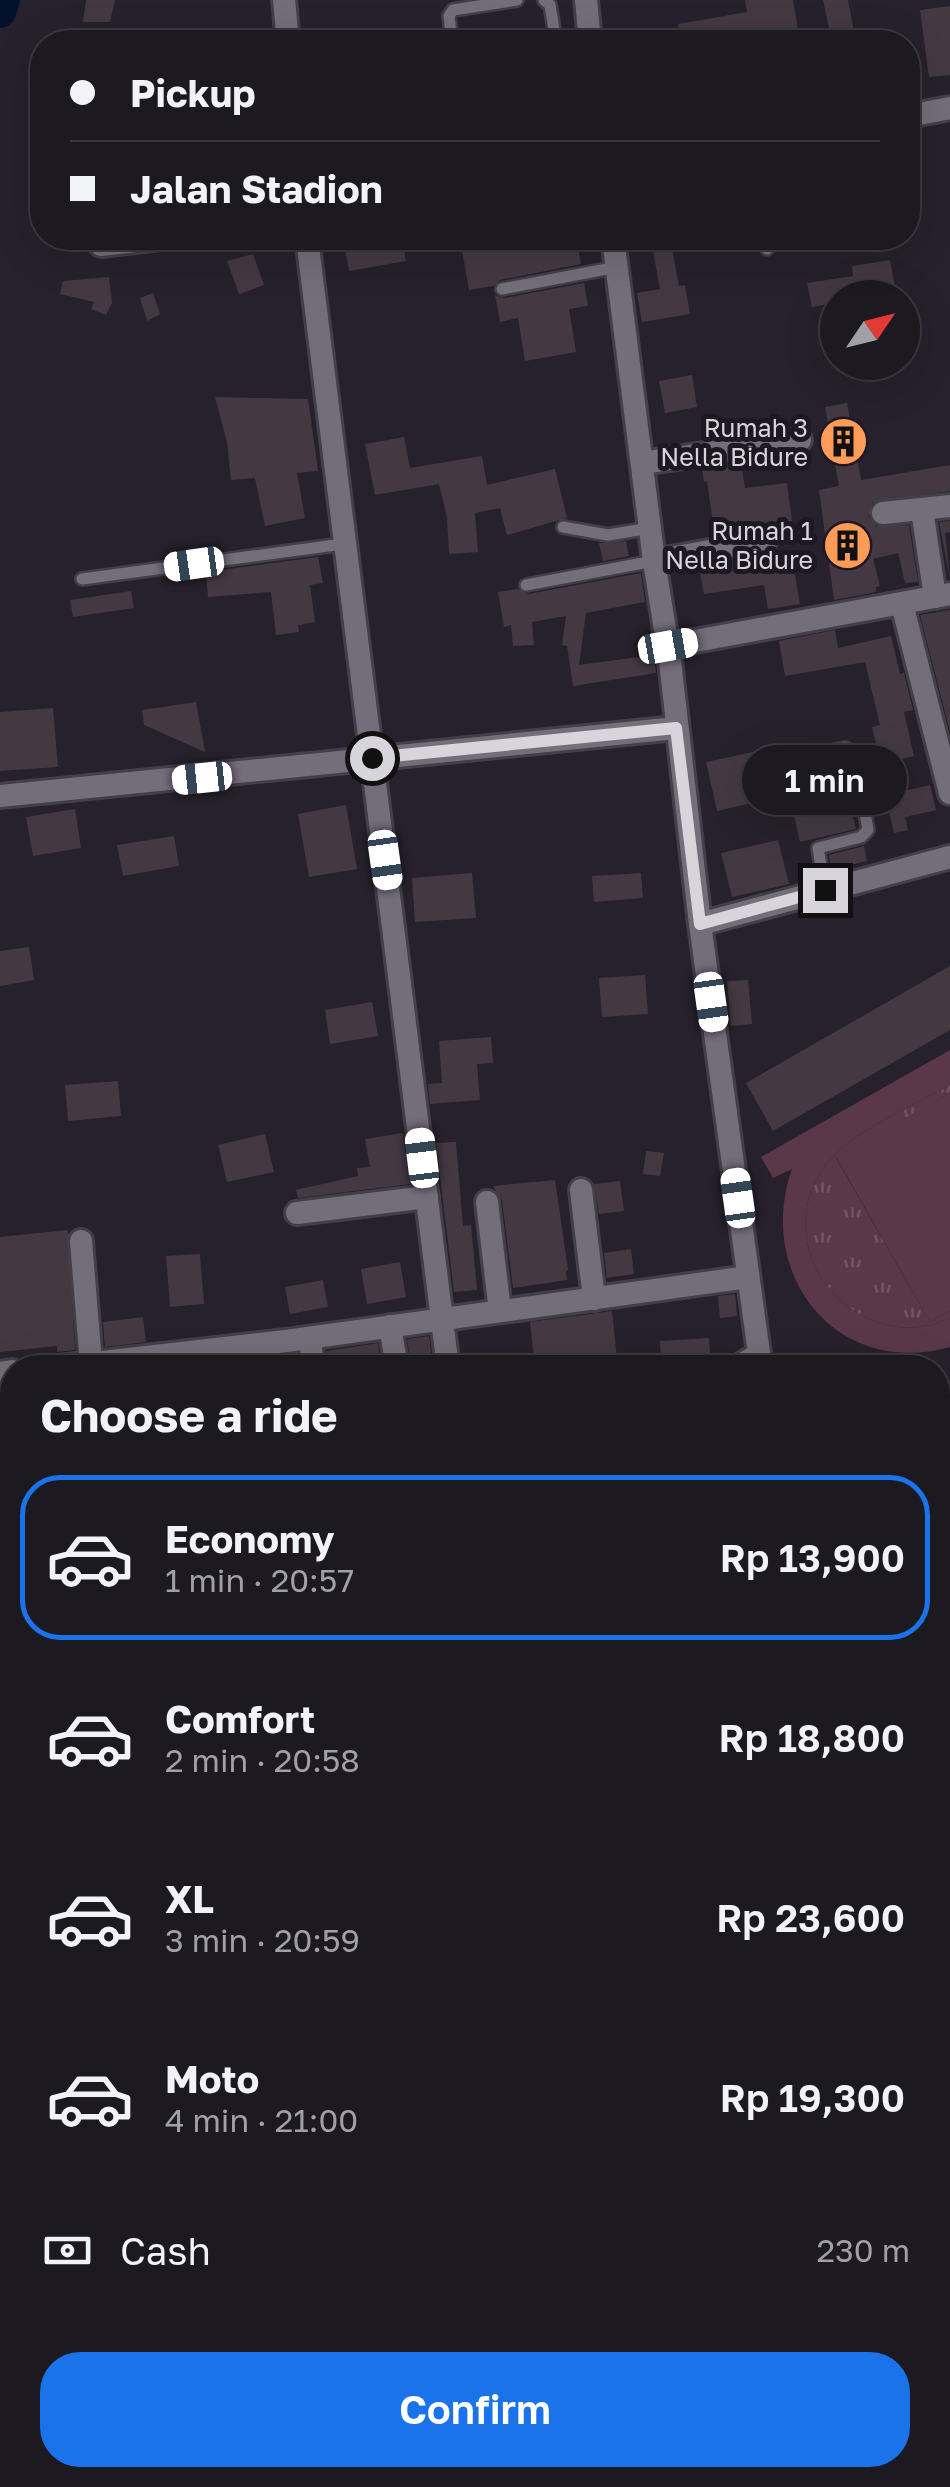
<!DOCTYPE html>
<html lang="en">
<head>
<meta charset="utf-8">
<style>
  :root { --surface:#1c1921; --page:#29262e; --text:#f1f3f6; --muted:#a0a0a5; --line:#3a383f; --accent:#1a73e8 }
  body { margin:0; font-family:"Golos Text",sans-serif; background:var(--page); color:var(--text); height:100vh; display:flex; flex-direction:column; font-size:38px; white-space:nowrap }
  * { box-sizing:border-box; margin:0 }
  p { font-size:32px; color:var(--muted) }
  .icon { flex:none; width:55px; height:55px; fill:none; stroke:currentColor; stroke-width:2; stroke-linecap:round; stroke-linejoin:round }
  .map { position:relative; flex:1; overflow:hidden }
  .side { position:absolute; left:0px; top:1355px; width:950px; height:1132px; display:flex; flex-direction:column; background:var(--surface); border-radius:40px 40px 0 0; box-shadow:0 10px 40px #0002,0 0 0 2px var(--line) }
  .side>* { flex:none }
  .top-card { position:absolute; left:30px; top:30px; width:890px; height:220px; border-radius:40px; box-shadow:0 10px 40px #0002,0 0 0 2px var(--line); display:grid; align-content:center; height:220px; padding:0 40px; background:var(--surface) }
  .needle { width:65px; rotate:55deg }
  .buttons { position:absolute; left:820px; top:280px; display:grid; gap:20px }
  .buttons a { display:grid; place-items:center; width:100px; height:100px; border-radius:50%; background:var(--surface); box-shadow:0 10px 40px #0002,0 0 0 2px var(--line); font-size:50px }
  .end { position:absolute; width:45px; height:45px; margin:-22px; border:12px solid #d8d4dc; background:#111; box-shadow:0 0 0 5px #111 }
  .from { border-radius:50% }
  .bubble { position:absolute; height:70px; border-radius:35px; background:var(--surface); box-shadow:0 10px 40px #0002,0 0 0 2px var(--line); font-size:32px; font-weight:600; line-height:70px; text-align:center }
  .car { position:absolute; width:30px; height:60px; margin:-30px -15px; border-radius:12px; box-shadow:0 0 8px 2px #0007; background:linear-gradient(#fff 24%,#345 0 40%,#fff 0 76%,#345 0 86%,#fff 0) }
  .top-card b { display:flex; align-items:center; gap:35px; height:95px; font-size:38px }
  .top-card b+b { border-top:2px solid var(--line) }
  .top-card i { width:25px; height:25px; background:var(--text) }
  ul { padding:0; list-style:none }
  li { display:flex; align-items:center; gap:30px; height:165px; margin:0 20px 15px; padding:0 20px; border:5px solid transparent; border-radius:40px }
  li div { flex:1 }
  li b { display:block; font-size:38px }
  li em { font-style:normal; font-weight:600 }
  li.selected { border-color:var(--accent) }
  li>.icon { width:90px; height:90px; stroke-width:1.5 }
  h2 { padding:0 40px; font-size:45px; line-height:120px }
  .pay { display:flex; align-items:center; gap:25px; height:110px; padding:0 40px; font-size:38px }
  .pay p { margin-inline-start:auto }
  .primary-button { display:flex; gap:20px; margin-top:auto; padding:20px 40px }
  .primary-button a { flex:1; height:115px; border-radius:40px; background:var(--accent); color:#fff; font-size:40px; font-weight:600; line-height:115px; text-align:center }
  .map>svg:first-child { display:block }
</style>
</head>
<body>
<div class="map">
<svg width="950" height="2487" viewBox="0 0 950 2487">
  <defs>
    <pattern id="grass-tufts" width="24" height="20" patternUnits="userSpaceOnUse" patternTransform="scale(2.5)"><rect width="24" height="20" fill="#5b3849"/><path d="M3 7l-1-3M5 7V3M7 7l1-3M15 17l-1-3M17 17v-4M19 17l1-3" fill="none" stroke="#725463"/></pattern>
  </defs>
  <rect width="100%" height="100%" fill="#26212c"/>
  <path fill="url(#grass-tufts)" d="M 950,1085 L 950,1093 L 836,1158 L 930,1322 L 950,1311 L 950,1318 C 860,1360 767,1254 822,1170 C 846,1133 911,1107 950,1085 Z"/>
  <g fill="#5b3849">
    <path d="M 950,1050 L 950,1085 C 911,1107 846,1133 822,1170 C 767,1254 860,1360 950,1318 L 950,1347 C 836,1379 755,1274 792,1169 L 773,1178 L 761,1157 Z"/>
    <polygon points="950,1093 950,1311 930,1322 836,1157"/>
  </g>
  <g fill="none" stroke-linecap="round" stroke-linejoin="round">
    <polyline stroke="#04112e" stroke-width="32" points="0,12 4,0"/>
  </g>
  <g fill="#443943">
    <polygon points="86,0 115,0 110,22 83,22"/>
    <polygon points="745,0 793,0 800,42 682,42 678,24 747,12"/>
    <polygon points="823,0 848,0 856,42 832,42"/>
    <polygon points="950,6 950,75 929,77 920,10"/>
    <polygon points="376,238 402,238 406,261 349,271 344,243"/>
    <polygon points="460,238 576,238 581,264 500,280 493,286 469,290"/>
    <polygon points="672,248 679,286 685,285 690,314 642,322 637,293 660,289 653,251"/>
    <polygon points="253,254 264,285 239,294 227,261"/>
    <polygon points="890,260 897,298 838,298 838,302 812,307 807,283 853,276 852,266"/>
    <polygon points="109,277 112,303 106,315 91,309 94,302 60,294 63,281"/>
    <polygon points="584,283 588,306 569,309 576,352 525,361 518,318 500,322 495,295 504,298"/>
    <polygon points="153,293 160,314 147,321 140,298"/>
    <polygon points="692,375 697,407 665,413 659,381"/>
    <polygon points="215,397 308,399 318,471 297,473 305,518 265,526 255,478 231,480 227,442"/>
    <polygon points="847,403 861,480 950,465 950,491 873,502 868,516 876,526 909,525 918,582 905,583 898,553 873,559 880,586 876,587 876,592 834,600 819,490 839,486 825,407"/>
    <polygon points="404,437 410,468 482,456 487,485 555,469 567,518 507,535 500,508 475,513 478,552 449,554 447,517 439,484 375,495 365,444"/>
    <polygon points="741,464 745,488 787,483 792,521 714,531 707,481 704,482 702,469"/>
    <polygon points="950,521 950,532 945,533 950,579 939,522"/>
    <polygon points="626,541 629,556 603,561 599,543"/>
    <polygon points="791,552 800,604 768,609 764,585 704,594 699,568"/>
    <polygon points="318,557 323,583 310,585 315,622 298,625 299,632 276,635 271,592 208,597 206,572"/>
    <polygon points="641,573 645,602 586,613 579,665 654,655 656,673 573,686 567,646 562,645 566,616 532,622 534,645 513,646 511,625 504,627 498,592 518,589 528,594"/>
    <polygon points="131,591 134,608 73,617 70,600"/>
    <polygon points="950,610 950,732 920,615"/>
    <polygon points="835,630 838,648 891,636 900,674 904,673 913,710 904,712 914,756 881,764 872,727 880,725 865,662 785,676 779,641"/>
    <polygon points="196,702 205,752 144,725 142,710"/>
    <polygon points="53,708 58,767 0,771 0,712"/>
    <polygon points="753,752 759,775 839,759 856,829 800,842 789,794 717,811 706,762"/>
    <polygon points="930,785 936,810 905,817 908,830 894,833 884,791 898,788 899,792"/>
    <polygon points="346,805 357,869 309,877 298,814"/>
    <polygon points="75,809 81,848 33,856 26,817"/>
    <polygon points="174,836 179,866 123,876 117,845"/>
    <polygon points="778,840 789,884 732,897 721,853"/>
    <polygon points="864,846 867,861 831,870 829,855"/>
    <polygon points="472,873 476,918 415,922 412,878"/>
    <polygon points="641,873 643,898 594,902 592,876"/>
    <polygon points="29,947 34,980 0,986 0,951"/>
    <polygon points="950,966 950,1030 773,1131 746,1083"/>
    <polygon points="645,975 648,1014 602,1017 599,978"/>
    <polygon points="748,980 752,1024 731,1026 727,981"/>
    <polygon points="372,1002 378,1036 330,1044 325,1010"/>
    <polygon points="491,1037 493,1063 477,1064 480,1100 430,1104 428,1084 442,1083 439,1041"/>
    <polygon points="118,1081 121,1116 68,1121 65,1085"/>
    <polygon points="403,1133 410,1184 298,1198 296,1190 358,1176 357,1168 370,1167 365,1139"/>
    <polygon points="265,1134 274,1172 227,1182 218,1145"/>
    <polygon points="456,1142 463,1226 471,1225 477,1290 454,1292 436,1143"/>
    <polygon points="646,1151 664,1153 660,1176 643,1174"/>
    <polygon points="555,1180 568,1270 566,1271 567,1280 513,1288 502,1200 493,1186"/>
    <polygon points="620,1181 624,1211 599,1214 594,1184"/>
    <polygon points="68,1230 75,1350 57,1352 57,1346 0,1352 0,1237"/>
    <polygon points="631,1249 634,1274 607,1278 604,1253"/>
    <polygon points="200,1254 204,1304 170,1307 166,1256"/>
    <polygon points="400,1262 406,1297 367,1304 361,1269"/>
    <polygon points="323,1280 328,1307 290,1314 285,1287"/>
    <polygon points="735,1294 737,1316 720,1318 718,1296"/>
    <polygon points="612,1311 618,1368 592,1368 591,1360 560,1364 560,1368 535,1368 530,1322"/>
    <polygon points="143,1317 146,1342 105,1347 103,1322"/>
    <polygon points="429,1336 433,1368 412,1368 407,1339"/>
    <polygon points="709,1338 710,1356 661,1360 660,1341"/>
    <polygon points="378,1343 380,1360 351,1363 352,1368 328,1368 326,1351"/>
    <polygon points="297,1355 298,1368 227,1368 226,1363"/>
  </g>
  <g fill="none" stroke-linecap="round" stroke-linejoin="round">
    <defs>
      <g id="lane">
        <polyline points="544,0 550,5 556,42"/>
        <polyline points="452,42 449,16 453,10 517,0"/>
        <polyline points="765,238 767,249"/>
        <polyline points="502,289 617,267"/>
        <polyline points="563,527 608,535 650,528"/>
        <polyline points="82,579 343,544"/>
        <polyline points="526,585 654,561"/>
        <polyline points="788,760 845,748 852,751 856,760 868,830 861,837 818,848 825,890"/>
      </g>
      <g id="street">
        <polyline points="284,0 288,42"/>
        <polyline points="586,0 590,42"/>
        <polyline points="908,116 950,108"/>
        <polyline points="307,238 448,1368"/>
        <polyline points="613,238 654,561 670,661 700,924 761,1368"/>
        <polyline points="101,245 161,238"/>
        <polyline points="642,463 800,440"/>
        <polyline points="922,510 935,597"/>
        <polyline points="883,513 950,506"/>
        <polyline points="654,561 765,541"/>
        <polyline points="902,604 950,793"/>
        <polyline points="668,646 950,594"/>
        <polyline points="0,796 676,728"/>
        <polyline points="700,924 950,857"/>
        <polyline points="581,1190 594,1299"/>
        <polyline points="487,1202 500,1311"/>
        <polyline points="297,1213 427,1197"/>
        <polyline points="81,1241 91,1363"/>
        <polyline points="390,1326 397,1368"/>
        <polyline points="310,1338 313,1368"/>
        <polyline points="51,1368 286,1341 748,1277"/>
        <polyline points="736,1368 759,1354"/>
        <polyline points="0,1373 12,1371"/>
        <polyline points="0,1528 12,1641"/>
        <polyline points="0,1816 12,1815"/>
        <polyline points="938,1944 950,1941"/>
        <polyline points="0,2057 12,2055"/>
        <polyline points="0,2388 12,2386"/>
        <polyline points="938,2403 950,2400"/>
        <polyline points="938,2443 945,2487"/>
      </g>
    </defs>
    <use href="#lane" stroke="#433f49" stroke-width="16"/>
    <use href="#street" stroke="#433f49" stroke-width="28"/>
    <use href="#lane" stroke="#746e7b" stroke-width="11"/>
    <use href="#street" stroke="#746e7b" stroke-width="22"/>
  </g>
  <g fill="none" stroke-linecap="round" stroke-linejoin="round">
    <polyline stroke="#d8d4dc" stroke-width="12" points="372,758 676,728 700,924 825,890"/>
  </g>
  <defs>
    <symbol id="building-disc" viewBox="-11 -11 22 22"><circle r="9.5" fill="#fe9c57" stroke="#1d1823"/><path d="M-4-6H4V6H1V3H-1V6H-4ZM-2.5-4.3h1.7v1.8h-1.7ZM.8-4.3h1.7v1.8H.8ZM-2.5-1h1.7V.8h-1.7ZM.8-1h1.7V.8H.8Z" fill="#111"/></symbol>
  </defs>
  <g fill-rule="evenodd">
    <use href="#building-disc" x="816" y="414" width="55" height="55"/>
    <use href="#building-disc" x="820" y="518" width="55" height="55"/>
  </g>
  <g text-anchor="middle" stroke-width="10" stroke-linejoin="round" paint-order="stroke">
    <g font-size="25" fill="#d8d4dc" stroke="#1d1823" text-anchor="end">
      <text x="808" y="437">Rumah 3<tspan x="808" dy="29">Nella Bidure</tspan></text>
      <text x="813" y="540">Rumah 1<tspan x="813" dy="29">Nella Bidure</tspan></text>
    </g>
  </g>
</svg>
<div class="buttons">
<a><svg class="needle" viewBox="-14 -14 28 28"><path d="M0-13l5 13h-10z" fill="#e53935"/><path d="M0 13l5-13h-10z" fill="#a0a0a5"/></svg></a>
</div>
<i class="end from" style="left:372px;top:758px"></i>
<i class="end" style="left:825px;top:890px"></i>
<div class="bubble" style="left:742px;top:745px;width:165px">1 min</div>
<i class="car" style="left:194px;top:564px;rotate:262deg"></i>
<i class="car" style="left:668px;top:646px;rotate:80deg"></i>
<i class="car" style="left:202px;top:778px;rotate:264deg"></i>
<i class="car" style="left:385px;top:860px;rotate:172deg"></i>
<i class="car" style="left:711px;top:1002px;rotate:172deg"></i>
<i class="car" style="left:422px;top:1158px;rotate:353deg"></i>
<i class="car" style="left:738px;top:1198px;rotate:352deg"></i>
<div class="top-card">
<b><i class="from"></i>Pickup</b>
<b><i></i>Jalan Stadion</b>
</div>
<section class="side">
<h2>Choose a ride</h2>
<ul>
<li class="selected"><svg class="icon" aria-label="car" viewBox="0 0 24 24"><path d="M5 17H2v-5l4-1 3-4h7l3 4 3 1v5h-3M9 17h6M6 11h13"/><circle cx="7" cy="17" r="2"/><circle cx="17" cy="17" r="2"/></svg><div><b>Economy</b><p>1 min · 20:57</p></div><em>Rp 13,900</em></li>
<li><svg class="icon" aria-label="car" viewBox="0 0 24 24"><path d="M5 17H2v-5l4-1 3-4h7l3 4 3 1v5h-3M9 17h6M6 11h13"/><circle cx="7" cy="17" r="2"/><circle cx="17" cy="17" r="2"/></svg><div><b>Comfort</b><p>2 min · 20:58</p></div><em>Rp 18,800</em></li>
<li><svg class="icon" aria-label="car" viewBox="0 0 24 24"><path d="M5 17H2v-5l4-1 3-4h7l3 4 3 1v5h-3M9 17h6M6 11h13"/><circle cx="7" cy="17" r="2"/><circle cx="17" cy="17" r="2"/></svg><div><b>XL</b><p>3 min · 20:59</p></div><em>Rp 23,600</em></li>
<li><svg class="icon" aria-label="car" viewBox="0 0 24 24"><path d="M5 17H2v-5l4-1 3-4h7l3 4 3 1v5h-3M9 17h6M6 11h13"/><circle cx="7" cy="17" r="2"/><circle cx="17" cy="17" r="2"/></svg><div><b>Moto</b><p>4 min · 21:00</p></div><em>Rp 19,300</em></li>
</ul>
<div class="pay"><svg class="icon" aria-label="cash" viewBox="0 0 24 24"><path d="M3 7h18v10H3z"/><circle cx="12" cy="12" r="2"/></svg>Cash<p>230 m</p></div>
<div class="primary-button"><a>Confirm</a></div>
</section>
</div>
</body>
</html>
